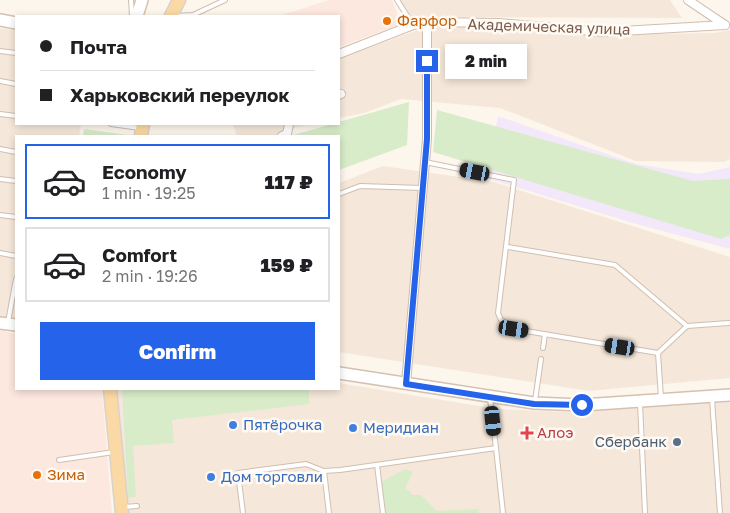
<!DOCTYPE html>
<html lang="en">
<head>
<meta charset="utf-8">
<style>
  :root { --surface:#fff; --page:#f2f2f2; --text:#202124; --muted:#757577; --line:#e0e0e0; --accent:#2563eb }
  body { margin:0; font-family:"Golos Text",sans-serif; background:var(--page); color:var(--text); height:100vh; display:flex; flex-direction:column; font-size:19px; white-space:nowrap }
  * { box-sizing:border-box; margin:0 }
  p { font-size:16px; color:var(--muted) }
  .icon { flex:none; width:28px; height:28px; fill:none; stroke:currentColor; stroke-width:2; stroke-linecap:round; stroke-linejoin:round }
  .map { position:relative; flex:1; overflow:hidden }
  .drawer { position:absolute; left:15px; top:135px; width:325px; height:255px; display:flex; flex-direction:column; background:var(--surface); border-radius:0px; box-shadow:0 2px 8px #0003 }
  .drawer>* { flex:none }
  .hud { position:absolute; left:15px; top:15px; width:325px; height:110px; border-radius:0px; box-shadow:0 2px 8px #0003; display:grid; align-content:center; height:110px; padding:0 25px; background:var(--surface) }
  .end { position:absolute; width:22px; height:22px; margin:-11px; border:6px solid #2563eb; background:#fff; box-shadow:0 0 0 2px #fff }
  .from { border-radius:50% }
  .bubble { position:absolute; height:35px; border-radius:0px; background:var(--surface); box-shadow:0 2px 8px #0003; font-size:16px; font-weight:800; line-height:35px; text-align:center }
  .car { position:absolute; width:15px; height:30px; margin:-15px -8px; border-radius:6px; box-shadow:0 0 4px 1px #0007; background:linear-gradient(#222 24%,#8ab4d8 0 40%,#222 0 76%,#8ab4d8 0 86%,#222 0) }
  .hud b { display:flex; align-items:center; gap:18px; height:48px; font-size:19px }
  .hud b+b { border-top:1px solid var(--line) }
  .hud i { width:12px; height:12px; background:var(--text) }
  ul { padding:9px 0 0; list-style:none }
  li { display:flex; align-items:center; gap:15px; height:75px; margin:0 10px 8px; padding:0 15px; border:2px solid var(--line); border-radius:0px }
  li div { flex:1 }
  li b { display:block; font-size:19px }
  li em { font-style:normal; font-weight:800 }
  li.active { border-color:var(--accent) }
  li>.icon { width:45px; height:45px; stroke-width:1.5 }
  .action { display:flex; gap:10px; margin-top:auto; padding:10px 25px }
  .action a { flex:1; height:58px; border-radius:0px; background:var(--accent); color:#fff; font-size:20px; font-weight:800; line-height:58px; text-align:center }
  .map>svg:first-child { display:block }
</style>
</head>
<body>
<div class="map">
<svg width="730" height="513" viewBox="0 0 730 513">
  <rect width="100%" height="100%" fill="#fdf6ec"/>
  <g fill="#f5e8da">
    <polygon points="399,0 670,0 682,18 412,17"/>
    <polygon points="431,25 595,35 715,33 730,30 730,159 724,162 636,161 500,108 401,99 364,113 339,118 339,59"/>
    <polygon points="0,28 16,31 16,124 81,124 79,136 16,136 16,319 0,317"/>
    <polygon points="233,124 312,124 292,128 274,136 237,136"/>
    <polygon points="383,166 494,182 730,257 730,378 589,391 339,352 339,183"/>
    <polygon points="339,383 497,409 566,412 730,402 730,513 129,513 117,389 339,389"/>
  </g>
  <g fill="#fde8e0">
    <polygon points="329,0 392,0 401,24 339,47 339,16 279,16"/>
    <polygon points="0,330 16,334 16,389 102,389 112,513 0,513"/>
  </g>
  <polygon fill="#f3e8fa" points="498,116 636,164 699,174 730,167 730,249 629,222 487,178"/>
  <g fill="#d8ecc9">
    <polygon points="409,102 407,145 339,170 339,136 290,136"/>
    <polygon points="437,110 693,181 730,179 730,235 721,239 433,152"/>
    <polygon points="84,129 127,135 127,136 83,136"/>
    <polygon points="122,389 309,389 309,404 172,420 174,443 133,446 136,497 128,498"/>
    <polygon points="405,469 413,472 405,489 410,491 412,495 421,495 437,511 479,509 478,513 386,513 381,482"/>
  </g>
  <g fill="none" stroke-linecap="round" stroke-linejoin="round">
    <defs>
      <g id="lane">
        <polyline points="131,0 132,16"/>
        <polyline points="397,0 413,25"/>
        <polyline points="173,16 193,15 225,0"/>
        <polyline points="0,51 16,53"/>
        <polyline points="0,81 16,84"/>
        <polyline points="0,114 16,116"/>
        <polyline points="111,124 140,128"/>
        <polyline points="0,149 16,152"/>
        <polyline points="425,162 514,180 498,313 501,320 514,329 658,353"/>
        <polyline points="0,179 16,181"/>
        <polyline points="339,194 360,186 423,188"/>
        <polyline points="0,215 16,217"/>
        <polyline points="508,247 615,265 687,326"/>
        <polyline points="0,253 16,256"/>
        <polyline points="8,322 16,279"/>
        <polyline points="543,348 545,334"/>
        <polyline points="658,353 687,326 729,323"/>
        <polyline points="658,353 661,398"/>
        <polyline points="712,399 720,513"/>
        <polyline points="535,401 541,359"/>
        <polyline points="640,403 645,513"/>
        <polyline points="496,448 503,513"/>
        <polyline points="59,460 114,452"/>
        <polyline points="377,465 383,513"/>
        <polyline points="324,471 329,513"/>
        <polyline points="124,507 137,506"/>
        <polyline points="243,513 238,473 306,464 324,471 340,470 496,448 490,398"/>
      </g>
      <g id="street">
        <polyline points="688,0 725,25"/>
        <polyline points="427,22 499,23 604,32 725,25"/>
        <polyline points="339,54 413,25 427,22 427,139 406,384"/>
        <polyline points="339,95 341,94"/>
        <polyline points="282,136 287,134 289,124"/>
      </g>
      <g id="secondary">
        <polyline points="137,16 142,0"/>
        <polyline points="0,20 16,23"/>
        <polyline points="0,323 16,325"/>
        <polyline points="339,373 534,403 582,405 730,395"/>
      </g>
      <g id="primary">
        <polyline points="171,16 179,0"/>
        <polyline points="141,136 143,124"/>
        <polyline points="110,389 122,513"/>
      </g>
    </defs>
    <use href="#lane" stroke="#d1beb0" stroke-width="6"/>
    <use href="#street" stroke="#d1beb0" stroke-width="10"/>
    <use href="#secondary" stroke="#d6c0b0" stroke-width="14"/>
    <use href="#primary" stroke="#dad1cd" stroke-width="15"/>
    <use href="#lane" stroke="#fff" stroke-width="4"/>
    <use href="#street" stroke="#fff" stroke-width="8"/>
    <use href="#secondary" stroke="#fff" stroke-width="11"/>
    <use href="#primary" stroke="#fbd9a5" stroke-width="12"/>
  </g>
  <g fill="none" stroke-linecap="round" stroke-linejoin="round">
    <polyline stroke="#2563eb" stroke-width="6" points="427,61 427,139 406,384 534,404 582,405"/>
  </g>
  <g fill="#e8710a" stroke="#fffaf3" stroke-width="2">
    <circle cx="387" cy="21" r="5"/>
    <circle cx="37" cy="475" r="5"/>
  </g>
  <g fill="#3f7fe0" stroke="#fffaf3" stroke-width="2">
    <circle cx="233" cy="425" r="5"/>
    <circle cx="353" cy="428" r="5"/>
    <circle cx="211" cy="477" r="5"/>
  </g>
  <path fill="#e0444e" stroke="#fffaf3" stroke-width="2" d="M524.5 425.5h5v5h5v5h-5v5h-5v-5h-5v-5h5z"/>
  <circle fill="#5c6f8a" stroke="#fffaf3" stroke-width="2" cx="677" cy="442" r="5"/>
  <g text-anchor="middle" stroke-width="5" stroke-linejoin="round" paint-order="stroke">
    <g font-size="15" fill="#c56008" stroke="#fffaf3" text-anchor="start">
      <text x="397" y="26">Фарфор</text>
      <text x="47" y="480">Зима</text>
    </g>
    <g font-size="15" fill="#7a5c4d" stroke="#fffaf3">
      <text transform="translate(549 27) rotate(2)" y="5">Академическая улица</text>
    </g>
    <g font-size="15" fill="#366cbe" stroke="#fffaf3" text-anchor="start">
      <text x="243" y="430">Пятёрочка</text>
      <text x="363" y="433">Меридиан</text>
      <text x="221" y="482">Дом торговли</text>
    </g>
    <g font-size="15" fill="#be3a42" stroke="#fffaf3" text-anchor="start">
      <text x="537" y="438">Алоэ</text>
    </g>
    <g font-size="15" fill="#4e5e75" stroke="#fffaf3" text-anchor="end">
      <text x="667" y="447">Сбербанк</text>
    </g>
  </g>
</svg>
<i class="end from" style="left:582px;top:405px"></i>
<i class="end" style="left:427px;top:61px"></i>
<div class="bubble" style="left:445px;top:44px;width:82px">2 min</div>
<i class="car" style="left:475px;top:172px;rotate:281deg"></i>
<i class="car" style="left:514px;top:329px;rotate:99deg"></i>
<i class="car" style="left:620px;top:347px;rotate:279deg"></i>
<i class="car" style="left:493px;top:421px;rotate:174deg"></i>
<div class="hud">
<b><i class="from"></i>Почта</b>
<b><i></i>Харьковский переулок</b>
</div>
<section class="drawer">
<ul>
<li class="active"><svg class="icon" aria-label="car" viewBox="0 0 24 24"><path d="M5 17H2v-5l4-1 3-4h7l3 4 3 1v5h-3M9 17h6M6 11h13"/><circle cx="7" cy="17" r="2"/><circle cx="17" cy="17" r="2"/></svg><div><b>Economy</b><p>1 min · 19:25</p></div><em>117 ₽</em></li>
<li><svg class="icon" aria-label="car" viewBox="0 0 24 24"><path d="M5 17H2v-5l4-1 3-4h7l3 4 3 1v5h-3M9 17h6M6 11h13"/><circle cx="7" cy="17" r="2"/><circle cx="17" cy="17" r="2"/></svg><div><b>Comfort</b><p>2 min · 19:26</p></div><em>159 ₽</em></li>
</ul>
<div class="action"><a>Confirm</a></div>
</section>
</div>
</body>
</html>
